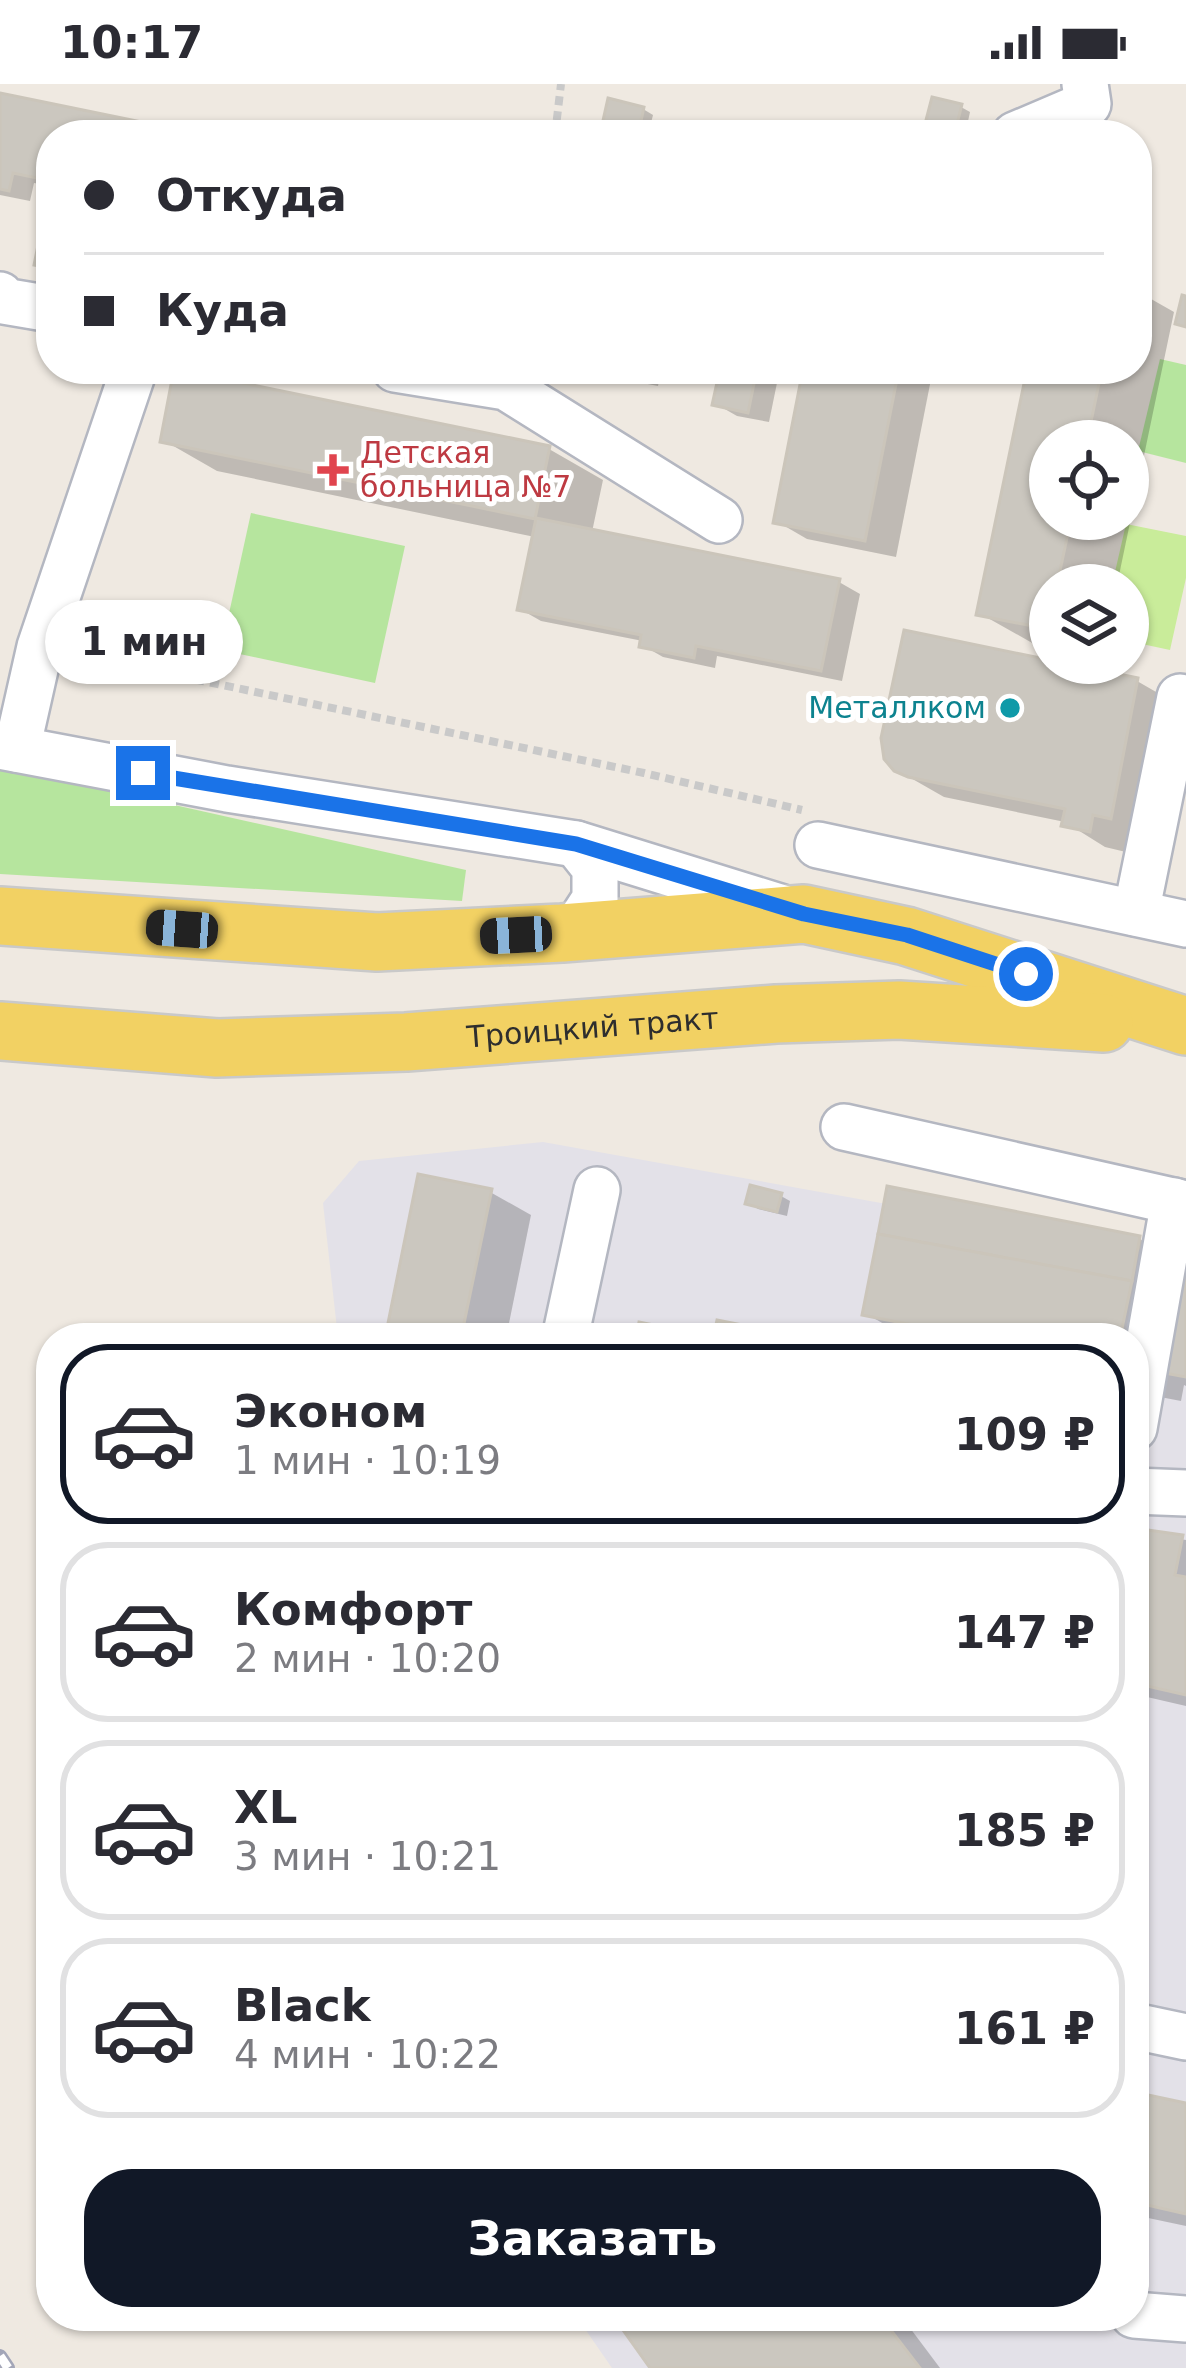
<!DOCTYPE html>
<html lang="ru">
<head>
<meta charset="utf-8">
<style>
  :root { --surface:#fff; --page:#f2f2f3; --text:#2b2b33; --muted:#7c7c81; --line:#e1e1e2; --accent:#111827 }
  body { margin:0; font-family:"DejaVu Sans",sans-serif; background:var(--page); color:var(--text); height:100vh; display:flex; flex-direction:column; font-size:45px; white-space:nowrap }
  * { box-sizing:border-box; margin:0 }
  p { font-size:39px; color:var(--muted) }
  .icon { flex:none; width:66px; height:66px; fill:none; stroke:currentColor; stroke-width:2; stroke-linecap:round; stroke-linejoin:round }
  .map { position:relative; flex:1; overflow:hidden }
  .side { position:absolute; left:36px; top:1239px; width:1113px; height:1008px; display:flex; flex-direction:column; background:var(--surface); border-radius:48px; box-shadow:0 3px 9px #0004 }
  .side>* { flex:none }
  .guide { position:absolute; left:36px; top:36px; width:1116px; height:264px; border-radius:48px; box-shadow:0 3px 9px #0004; display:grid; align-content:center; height:264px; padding:0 48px; background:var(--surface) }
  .tools { position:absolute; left:1029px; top:336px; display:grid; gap:24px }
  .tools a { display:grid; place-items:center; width:120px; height:120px; border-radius:50%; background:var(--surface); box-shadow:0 3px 9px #0004; font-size:60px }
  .end { position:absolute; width:54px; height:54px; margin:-27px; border:15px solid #1a73e8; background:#fff; box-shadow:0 0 0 6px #fff }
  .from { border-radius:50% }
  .bubble { position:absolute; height:84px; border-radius:42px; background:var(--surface); box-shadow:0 3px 9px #0004; font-size:39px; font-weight:700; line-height:84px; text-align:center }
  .car { position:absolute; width:36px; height:72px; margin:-36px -18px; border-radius:15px; box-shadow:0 0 9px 3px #0007; background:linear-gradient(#222 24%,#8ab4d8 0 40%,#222 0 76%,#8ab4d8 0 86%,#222 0) }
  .guide b { display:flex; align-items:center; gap:42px; height:114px; font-size:45px }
  .guide b+b { border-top:3px solid var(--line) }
  .guide i { width:30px; height:30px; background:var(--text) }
  ul { padding:21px 0 0; list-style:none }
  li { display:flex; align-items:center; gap:36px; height:180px; margin:0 24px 18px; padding:0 24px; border:6px solid var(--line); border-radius:48px }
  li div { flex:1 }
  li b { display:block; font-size:45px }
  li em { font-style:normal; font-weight:700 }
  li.current { border-color:var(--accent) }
  li>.icon { width:108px; height:108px; stroke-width:1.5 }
  .primary-button { display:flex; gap:24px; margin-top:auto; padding:24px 48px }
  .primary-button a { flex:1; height:138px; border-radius:48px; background:var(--accent); color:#fff; font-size:48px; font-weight:700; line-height:138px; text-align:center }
  .status { display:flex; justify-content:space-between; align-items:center; height:84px; padding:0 60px; background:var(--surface); direction:ltr }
  .status svg { height:33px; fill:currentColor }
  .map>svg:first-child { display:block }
</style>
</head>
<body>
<div class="status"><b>10:17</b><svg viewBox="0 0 49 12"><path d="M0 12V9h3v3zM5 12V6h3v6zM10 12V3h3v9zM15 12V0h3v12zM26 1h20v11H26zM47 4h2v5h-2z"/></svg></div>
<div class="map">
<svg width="1186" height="2284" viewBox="0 0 1186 2284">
  <rect width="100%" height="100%" fill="#efe9e1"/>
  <polygon fill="#e3e1e8" points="543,1058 1186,1174 1186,2284 612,2284 576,2232 1134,2232 1134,1254 338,1254 323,1119 359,1077"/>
  <g fill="#b6e59e">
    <polygon points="1160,275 1186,281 1186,379 1138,367"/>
    <polygon points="251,429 405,462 375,599 221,566"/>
    <polygon points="0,682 466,786 462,817 0,790"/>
  </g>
  <polygon fill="#c9ec9a" points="1126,440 1186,452 1186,494 1170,566 1128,557 1128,501 1112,501"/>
  <g fill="#0003" fill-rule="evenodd">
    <polygon points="0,12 150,43 165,51 51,51 51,102 34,99 30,117 0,111"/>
    <polygon points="961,23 970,28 965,51 938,44 929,38"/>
    <polygon points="643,25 653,31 648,51 608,51 603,48"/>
    <path d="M 1137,207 L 1174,228 L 1117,501 L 1050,501 L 1050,564 L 1034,560 L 979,529 L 1030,285 L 1137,285 ZM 1050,357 L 1128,357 L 1128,435 L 1050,435 Z"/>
    <polygon points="591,285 661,285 658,302 601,291"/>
    <polygon points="723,285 762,285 778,294 769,338 737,332 716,320"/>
    <polygon points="806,285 933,285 896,473 807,455 776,437"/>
    <polygon points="163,356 549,365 603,396 592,448 839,498 860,510 842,597 717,572 715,584 663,573 642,561 643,557 541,537 520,525 535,453 217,387"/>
    <polygon points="906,550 1137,597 1177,620 1130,769 1105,763 1065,738 944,713 902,689"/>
    <polygon points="490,1108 531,1131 506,1254 388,1254"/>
    <polygon points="781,1112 790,1117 787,1132 758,1125 749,1119"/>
    <polygon points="1139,1154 1186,1193 1186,1302 1184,1301 1181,1317 1134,1308 1134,1254 908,1254 865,1229"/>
    <polygon points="1134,1447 1186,1456 1186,1622 1134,1610"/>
    <polygon points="1134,2011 1186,2023 1186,2142 1134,2131"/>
    <polygon points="617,2232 901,2232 940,2284 653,2284"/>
  </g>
  <g fill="#cbc7bf" stroke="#cbc5ba" stroke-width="3">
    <polygon points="0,9 151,40 149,51 51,51 51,97 13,89 9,107 0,105"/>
    <polygon points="932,13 962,20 955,48 925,40"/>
    <polygon points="608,14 644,23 638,51 600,50"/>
    <polygon points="49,107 51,108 51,184 34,181"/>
    <polygon points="1182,211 1186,212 1186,243 1175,240"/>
    <polygon points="174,285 550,362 535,435 160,358"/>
    <polygon points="720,285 757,285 748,329 712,321"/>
    <polygon points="803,285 899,285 865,457 773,439"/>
    <polygon points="1027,285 1102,285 1087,357 1050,357 1050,435 1071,435 1057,501 1050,501 1048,545 976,531"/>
    <polygon points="536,434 840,495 821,587 696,562 694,574 639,563 641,551 517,526"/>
    <polygon points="904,546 1050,576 1050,579 1065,579 1138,594 1111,735 1093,731 1090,748 1061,742 1065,725 908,693 894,687 884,675 881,654"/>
    <polygon points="418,1090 492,1105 461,1254 385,1254"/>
    <polygon points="750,1101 782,1109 777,1128 745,1120"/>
    <polygon points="887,1102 1140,1152 1132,1197 878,1150"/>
    <polygon points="878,1150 1132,1197 1120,1254 979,1254 862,1231"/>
    <polygon points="1175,1188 1186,1190 1186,1293 1154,1287"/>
    <polygon points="717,1236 792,1251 791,1254 713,1254"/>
    <polygon points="639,1238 682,1247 681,1254 636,1254"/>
    <polygon points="1134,1444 1183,1451 1175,1491 1186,1493 1186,1611 1134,1599"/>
    <polygon points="1134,2008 1186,2019 1186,2130 1134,2118"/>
    <polygon points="613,2232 880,2232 920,2284 650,2284"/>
  </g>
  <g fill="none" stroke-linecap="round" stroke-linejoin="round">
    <defs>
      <g id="minor">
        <polyline points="1015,51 1088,20 1085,0"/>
        <polyline points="0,211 3,217 51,225"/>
        <polyline points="395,285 506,303 719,436"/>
        <polyline points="0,662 227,705 576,760 789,826"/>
        <polyline points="17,665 40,563 134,285"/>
        <polyline points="818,761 1186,840"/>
        <polyline points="1136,829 1180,613"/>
        <polyline points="562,849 580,838 595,815 595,784 576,760"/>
        <polyline points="844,1043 1186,1120"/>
        <polyline points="565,1254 597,1106"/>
        <polyline points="1134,1344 1174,1117"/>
        <polyline points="1134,1407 1186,1409"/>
        <polyline points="1134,1942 1186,1953"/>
        <polyline points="1134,2231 1186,2235"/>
      </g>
      <g id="major">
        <polyline points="0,832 377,858 562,849 804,830 906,852 1186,942"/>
        <path id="s1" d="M 0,947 L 217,964 L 406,958 L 776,930 L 899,926 L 1104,939"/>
      </g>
    </defs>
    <use href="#minor" stroke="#b4b7c1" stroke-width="50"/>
    <use href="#major" stroke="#c9c9c9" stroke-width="62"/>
    <g stroke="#c9c9c9" stroke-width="8" stroke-dasharray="9 6" stroke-linecap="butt">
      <polyline points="555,51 561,0"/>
      <polyline points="78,571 644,689 802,726"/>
    </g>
    <use href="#minor" stroke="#fff" stroke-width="45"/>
    <use href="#major" stroke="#f2d163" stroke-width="57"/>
    <defs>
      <polyline id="rail" points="0,2272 8,2284"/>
    </defs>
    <use href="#rail" stroke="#a3a6b8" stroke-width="14"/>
    <use href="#rail" stroke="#fff" stroke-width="9" stroke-dasharray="27" stroke-linecap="butt"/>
  </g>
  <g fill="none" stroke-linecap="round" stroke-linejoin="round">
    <polyline stroke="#1a73e8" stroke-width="15" points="143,689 576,760 804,830 907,851 1026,890"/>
  </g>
  <path fill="#e0444e" stroke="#fff" stroke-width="4.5" d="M327 368h12v12h12v12h-12v12h-12v-12h-12v-12h12z"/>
  <circle fill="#0f9aa8" stroke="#fff" stroke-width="4.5" cx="1010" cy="624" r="12"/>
  <g text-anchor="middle" stroke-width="10" stroke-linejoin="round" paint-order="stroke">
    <g font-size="30" fill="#be3a42" stroke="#fff" text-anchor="start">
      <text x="360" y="379">Детская<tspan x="360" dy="34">больница №7</tspan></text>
    </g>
    <g font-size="30" fill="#0d838f" stroke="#fff" text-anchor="end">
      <text x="986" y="634">Металлком</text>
    </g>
    <g font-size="30" fill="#2e2e2e" stroke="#fff">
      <text dy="10" stroke="none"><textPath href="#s1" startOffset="594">Троицкий тракт</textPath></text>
    </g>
  </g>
</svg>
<div class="tools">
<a><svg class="icon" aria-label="locate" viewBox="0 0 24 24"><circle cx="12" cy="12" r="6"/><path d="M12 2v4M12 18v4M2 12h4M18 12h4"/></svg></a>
<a><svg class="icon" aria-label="layers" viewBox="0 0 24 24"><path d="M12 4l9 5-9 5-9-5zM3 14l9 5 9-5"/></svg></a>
</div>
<i class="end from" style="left:1026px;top:890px"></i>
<i class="end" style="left:143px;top:689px"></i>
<div class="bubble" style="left:45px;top:516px;width:198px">1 мин</div>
<i class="car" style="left:182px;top:845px;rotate:274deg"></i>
<i class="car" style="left:516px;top:851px;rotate:267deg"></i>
<div class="guide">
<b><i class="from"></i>Откуда</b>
<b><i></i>Куда</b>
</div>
<section class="side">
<ul>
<li class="current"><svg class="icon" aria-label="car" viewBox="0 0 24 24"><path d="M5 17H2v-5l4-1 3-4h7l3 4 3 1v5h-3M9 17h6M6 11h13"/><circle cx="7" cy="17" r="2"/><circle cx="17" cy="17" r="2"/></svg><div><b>Эконом</b><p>1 мин · 10:19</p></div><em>109 ₽</em></li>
<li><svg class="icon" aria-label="car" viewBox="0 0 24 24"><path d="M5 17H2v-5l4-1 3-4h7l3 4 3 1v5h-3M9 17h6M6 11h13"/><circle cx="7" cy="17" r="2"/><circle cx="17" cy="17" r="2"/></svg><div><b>Комфорт</b><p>2 мин · 10:20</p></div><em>147 ₽</em></li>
<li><svg class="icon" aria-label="car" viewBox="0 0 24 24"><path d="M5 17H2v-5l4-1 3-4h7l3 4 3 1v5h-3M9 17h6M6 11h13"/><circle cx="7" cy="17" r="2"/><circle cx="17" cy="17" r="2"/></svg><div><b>XL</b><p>3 мин · 10:21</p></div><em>185 ₽</em></li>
<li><svg class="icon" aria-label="car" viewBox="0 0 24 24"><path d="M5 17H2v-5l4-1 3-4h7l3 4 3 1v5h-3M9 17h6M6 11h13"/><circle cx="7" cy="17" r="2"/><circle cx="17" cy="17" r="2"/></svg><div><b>Black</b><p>4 мин · 10:22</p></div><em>161 ₽</em></li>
</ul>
<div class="primary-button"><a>Заказать</a></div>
</section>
</div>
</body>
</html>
